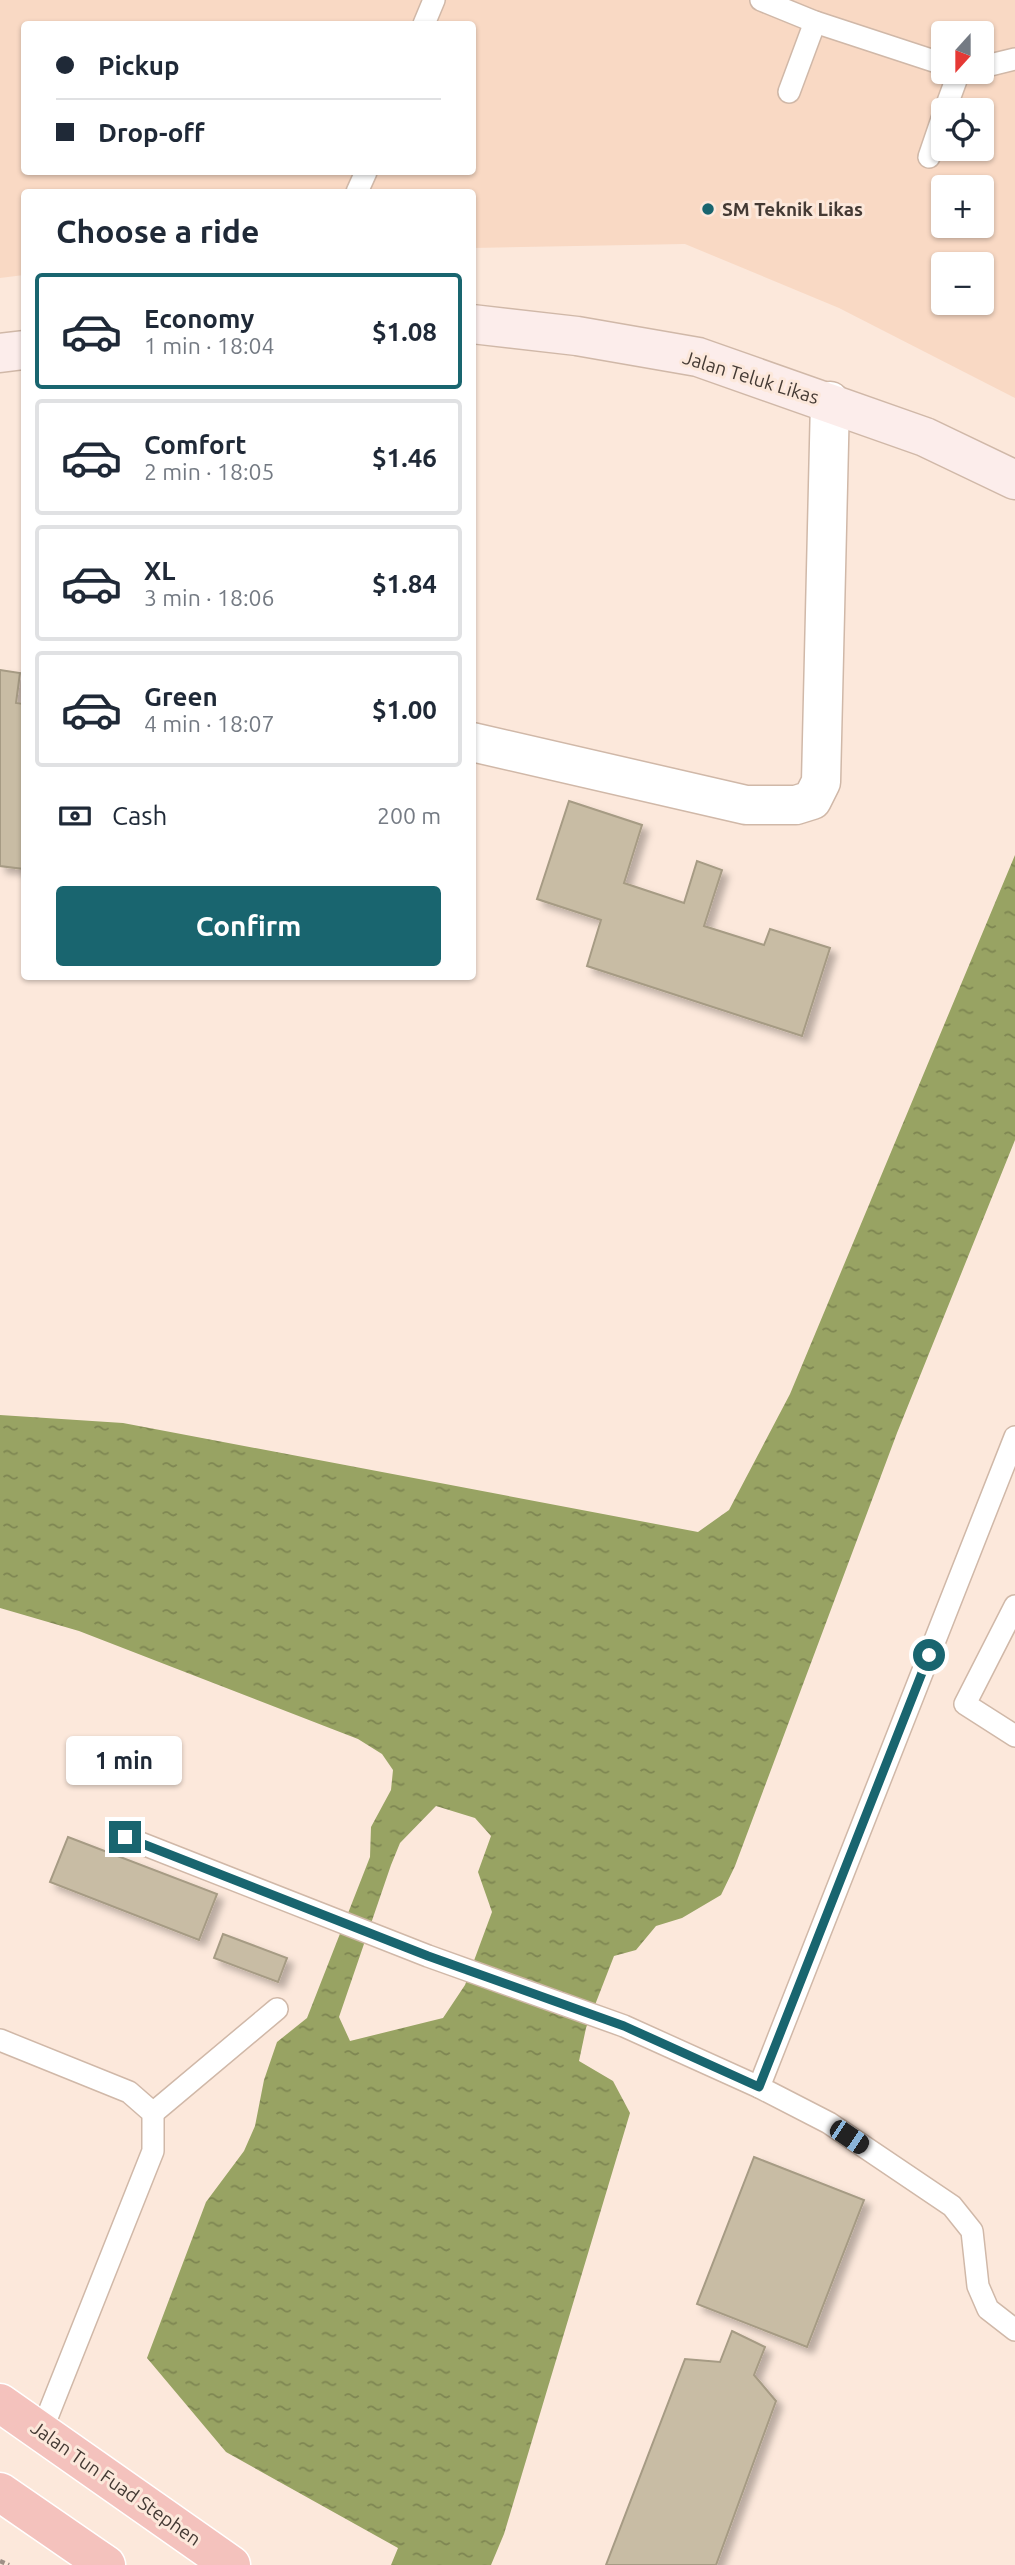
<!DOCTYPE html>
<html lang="en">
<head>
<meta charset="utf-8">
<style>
  :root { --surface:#fff; --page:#f2f2f3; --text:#1f2937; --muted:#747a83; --line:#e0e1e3; --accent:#19656f }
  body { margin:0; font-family:Ubuntu,sans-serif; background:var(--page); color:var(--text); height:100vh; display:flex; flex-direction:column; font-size:26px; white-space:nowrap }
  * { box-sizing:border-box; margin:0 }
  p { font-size:23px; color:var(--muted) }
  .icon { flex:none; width:38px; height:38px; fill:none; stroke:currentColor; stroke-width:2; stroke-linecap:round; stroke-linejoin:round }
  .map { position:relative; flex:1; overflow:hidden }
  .panel { position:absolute; left:21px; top:189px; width:455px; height:791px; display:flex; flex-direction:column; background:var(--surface); border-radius:7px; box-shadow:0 2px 5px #0004 }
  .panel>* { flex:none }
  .guide { position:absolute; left:21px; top:21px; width:455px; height:154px; border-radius:7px; box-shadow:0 2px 5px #0004; display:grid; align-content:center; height:154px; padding:0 35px; background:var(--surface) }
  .needle { width:46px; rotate:201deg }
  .buttons { position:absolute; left:931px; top:21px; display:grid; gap:14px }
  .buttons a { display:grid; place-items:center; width:63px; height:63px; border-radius:7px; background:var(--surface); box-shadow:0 2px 5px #0004; font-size:35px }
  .end { position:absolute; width:32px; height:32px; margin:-16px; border:9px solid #19656f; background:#fff; box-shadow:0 0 0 4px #fff }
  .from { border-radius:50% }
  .bubble { position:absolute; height:49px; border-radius:7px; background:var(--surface); box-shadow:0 2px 5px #0004; font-size:23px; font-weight:700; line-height:49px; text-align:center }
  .car { position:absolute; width:21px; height:42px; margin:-21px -10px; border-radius:9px; box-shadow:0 0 5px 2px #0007; background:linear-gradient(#222 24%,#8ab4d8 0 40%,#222 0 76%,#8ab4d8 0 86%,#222 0) }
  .guide b { display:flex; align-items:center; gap:24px; height:66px; font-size:26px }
  .guide b+b { border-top:2px solid var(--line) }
  .guide i { width:18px; height:18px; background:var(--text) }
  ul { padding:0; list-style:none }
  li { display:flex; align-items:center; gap:21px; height:116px; margin:0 14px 10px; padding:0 21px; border:4px solid var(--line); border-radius:7px }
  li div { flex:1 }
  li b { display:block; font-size:26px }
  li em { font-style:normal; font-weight:700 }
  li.selected { border-color:var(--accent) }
  li>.icon { width:63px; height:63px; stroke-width:1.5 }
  h2 { padding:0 35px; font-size:32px; line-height:84px }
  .pay { display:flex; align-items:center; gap:18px; height:77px; padding:0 35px; font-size:26px }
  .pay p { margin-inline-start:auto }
  .button { display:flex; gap:14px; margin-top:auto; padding:14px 35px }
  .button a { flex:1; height:80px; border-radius:7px; background:var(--accent); color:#fff; font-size:28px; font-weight:700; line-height:80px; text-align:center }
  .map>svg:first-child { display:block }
</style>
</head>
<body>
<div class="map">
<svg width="1015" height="2565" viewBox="0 0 1015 2565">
  <defs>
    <pattern id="water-ripples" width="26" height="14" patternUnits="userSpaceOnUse" patternTransform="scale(1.75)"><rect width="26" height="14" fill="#98a363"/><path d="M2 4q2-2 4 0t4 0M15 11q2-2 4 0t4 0" fill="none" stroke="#7e8652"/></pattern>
    <filter id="shadow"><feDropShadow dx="6" dy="6" stdDeviation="3.5" flood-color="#0004"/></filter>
  </defs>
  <rect width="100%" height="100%" fill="#fce8db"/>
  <path fill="#f9d9c4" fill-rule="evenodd" d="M 0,0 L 1015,0 L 1015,398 L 839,308 L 685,244 L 473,248 L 472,192 L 24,192 L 24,275 L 0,278 ZM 24,24 L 472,24 L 472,172 L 24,172 ZM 943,33 L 982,33 L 982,72 L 943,72 ZM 943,110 L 982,110 L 982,149 L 943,149 ZM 943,187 L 982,187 L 982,226 L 943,226 ZM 943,264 L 982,264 L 982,303 L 943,303 Z"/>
  <path fill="url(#water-ripples)" fill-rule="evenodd" d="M 1015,855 L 1015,1140 L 897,1433 L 735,1866 L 721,1895 L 682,1918 L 656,1926 L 636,1950 L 614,1956 L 586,2028 L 579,2061 L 613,2081 L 630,2113 L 504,2534 L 491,2565 L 391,2565 L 398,2548 L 226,2452 L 147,2358 L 206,2202 L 244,2151 L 255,2126 L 264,2080 L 277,2042 L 307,2018 L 370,1857 L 371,1827 L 391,1790 L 393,1770 L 382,1754 L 358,1739 L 79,1631 L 0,1608 L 0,1415 L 123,1423 L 698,1532 L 729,1510 L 790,1394 ZM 436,1806 L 475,1818 L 491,1836 L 478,1872 L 492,1912 L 465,1985 L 443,2018 L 350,2041 L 339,2017 L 391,1865 L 400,1843 Z"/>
  <g fill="#c8bca4" stroke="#a69b84" stroke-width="2" filter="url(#shadow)">
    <polygon points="0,670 20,673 16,703 24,704 24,869 0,866"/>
    <polygon points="569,801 642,825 624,883 684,903 697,861 722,870 704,926 764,945 770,929 830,948 802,1036 587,966 601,920 537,899"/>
    <polygon points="68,1837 217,1894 199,1940 50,1882"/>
    <polygon points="223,1934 287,1958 278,1982 214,1958"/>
    <polygon points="754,2157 864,2200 807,2347 697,2304"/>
    <polygon points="732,2331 765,2347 754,2375 776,2401 716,2565 606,2565 685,2359 720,2362"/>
  </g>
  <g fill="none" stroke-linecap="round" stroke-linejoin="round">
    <defs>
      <g id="lane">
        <polyline points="761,0 815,22 943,64"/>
        <polyline points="424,24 434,0"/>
        <polyline points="982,67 1015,59"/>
        <polyline points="789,92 815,22"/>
        <polyline points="945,110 959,72"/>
        <polyline points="929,157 943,116"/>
        <polyline points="357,192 366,172"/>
        <polyline points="1015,1437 759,2087 829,2123 952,2206 972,2231 978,2286 988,2309 1015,2330"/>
        <polyline points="1015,1606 965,1704 1015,1736"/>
        <polyline points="125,1837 428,1956 624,2026 759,2087"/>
        <polyline points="0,2040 129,2092 153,2113 153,2151 42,2430"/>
        <polyline points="153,2113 277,2009"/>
      </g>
      <polyline id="street" points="472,742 746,805 796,805 812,800 821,782 830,401"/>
      <g id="secondary">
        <polyline points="472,324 577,336 698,357 925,437 1015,480"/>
        <polyline points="0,353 24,350"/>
      </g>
      <g id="highway">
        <polyline points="0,2403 231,2565"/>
        <polyline points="0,2492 106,2565"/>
      </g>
    </defs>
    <use href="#lane" stroke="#d0b8a8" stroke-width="24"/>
    <use href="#street" stroke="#d0b8a8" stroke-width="41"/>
    <use href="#secondary" stroke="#d0b8a8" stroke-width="41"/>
    <use href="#highway" stroke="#fff" stroke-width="41"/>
    <polyline stroke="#9f9087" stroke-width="4.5" stroke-dasharray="5 3.5" stroke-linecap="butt" points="0,2561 9,2565"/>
    <use href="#lane" stroke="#fff" stroke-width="21"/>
    <use href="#street" stroke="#fff" stroke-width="38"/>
    <use href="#secondary" stroke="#fcedeb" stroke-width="38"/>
    <use href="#highway" stroke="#f4c2bd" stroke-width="38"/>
  </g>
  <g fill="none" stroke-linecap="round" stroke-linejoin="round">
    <polyline stroke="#19656f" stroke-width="9" points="125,1837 428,1956 624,2026 759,2087 929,1655"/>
  </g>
  <circle fill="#19656f" stroke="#fce8db" stroke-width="2.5" cx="708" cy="209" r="7"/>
  <g text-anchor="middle" stroke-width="6" stroke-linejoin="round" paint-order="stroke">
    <g font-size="19" font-weight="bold" fill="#443a34" stroke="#fce8db" text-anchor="start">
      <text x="722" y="216">SM Teknik Likas</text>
    </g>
    <g font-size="19" fill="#443a34" stroke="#fce8db">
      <text transform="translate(751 377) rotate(17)" y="7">Jalan Teluk Likas</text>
      <text transform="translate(116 2483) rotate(35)" y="7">Jalan Tun Fuad Stephen</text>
    </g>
  </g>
</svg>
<div class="buttons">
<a><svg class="needle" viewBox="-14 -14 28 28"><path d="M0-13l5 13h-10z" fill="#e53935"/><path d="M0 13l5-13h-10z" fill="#747a83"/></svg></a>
<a><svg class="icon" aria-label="locate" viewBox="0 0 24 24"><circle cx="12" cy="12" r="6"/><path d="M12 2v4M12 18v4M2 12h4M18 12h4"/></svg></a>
<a>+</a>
<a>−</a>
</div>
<i class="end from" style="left:929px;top:1655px"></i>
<i class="end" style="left:125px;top:1837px"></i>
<div class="bubble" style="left:66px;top:1736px;width:116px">1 min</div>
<i class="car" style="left:849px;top:2137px;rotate:124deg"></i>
<div class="guide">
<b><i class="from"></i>Pickup</b>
<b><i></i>Drop-off</b>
</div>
<section class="panel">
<h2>Choose a ride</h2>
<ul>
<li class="selected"><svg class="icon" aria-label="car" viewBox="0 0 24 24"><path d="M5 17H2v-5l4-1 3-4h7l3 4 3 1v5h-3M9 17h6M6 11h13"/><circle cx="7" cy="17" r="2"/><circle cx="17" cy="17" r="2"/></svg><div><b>Economy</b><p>1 min · 18:04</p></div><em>$1.08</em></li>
<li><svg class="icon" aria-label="car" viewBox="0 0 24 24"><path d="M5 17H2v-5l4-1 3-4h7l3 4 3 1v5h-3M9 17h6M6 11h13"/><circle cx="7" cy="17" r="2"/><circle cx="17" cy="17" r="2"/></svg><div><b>Comfort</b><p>2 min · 18:05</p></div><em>$1.46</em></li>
<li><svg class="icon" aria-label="car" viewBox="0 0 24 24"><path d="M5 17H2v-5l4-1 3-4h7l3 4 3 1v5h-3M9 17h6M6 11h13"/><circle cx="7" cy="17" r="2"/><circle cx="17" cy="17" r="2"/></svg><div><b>XL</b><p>3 min · 18:06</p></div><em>$1.84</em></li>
<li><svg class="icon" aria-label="car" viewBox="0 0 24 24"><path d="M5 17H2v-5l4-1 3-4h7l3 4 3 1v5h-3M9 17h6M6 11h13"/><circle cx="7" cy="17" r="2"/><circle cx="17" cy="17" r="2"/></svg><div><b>Green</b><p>4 min · 18:07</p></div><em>$1.00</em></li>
</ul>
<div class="pay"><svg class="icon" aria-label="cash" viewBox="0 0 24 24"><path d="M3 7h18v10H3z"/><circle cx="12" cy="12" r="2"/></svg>Cash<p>200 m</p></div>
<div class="button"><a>Confirm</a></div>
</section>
</div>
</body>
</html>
